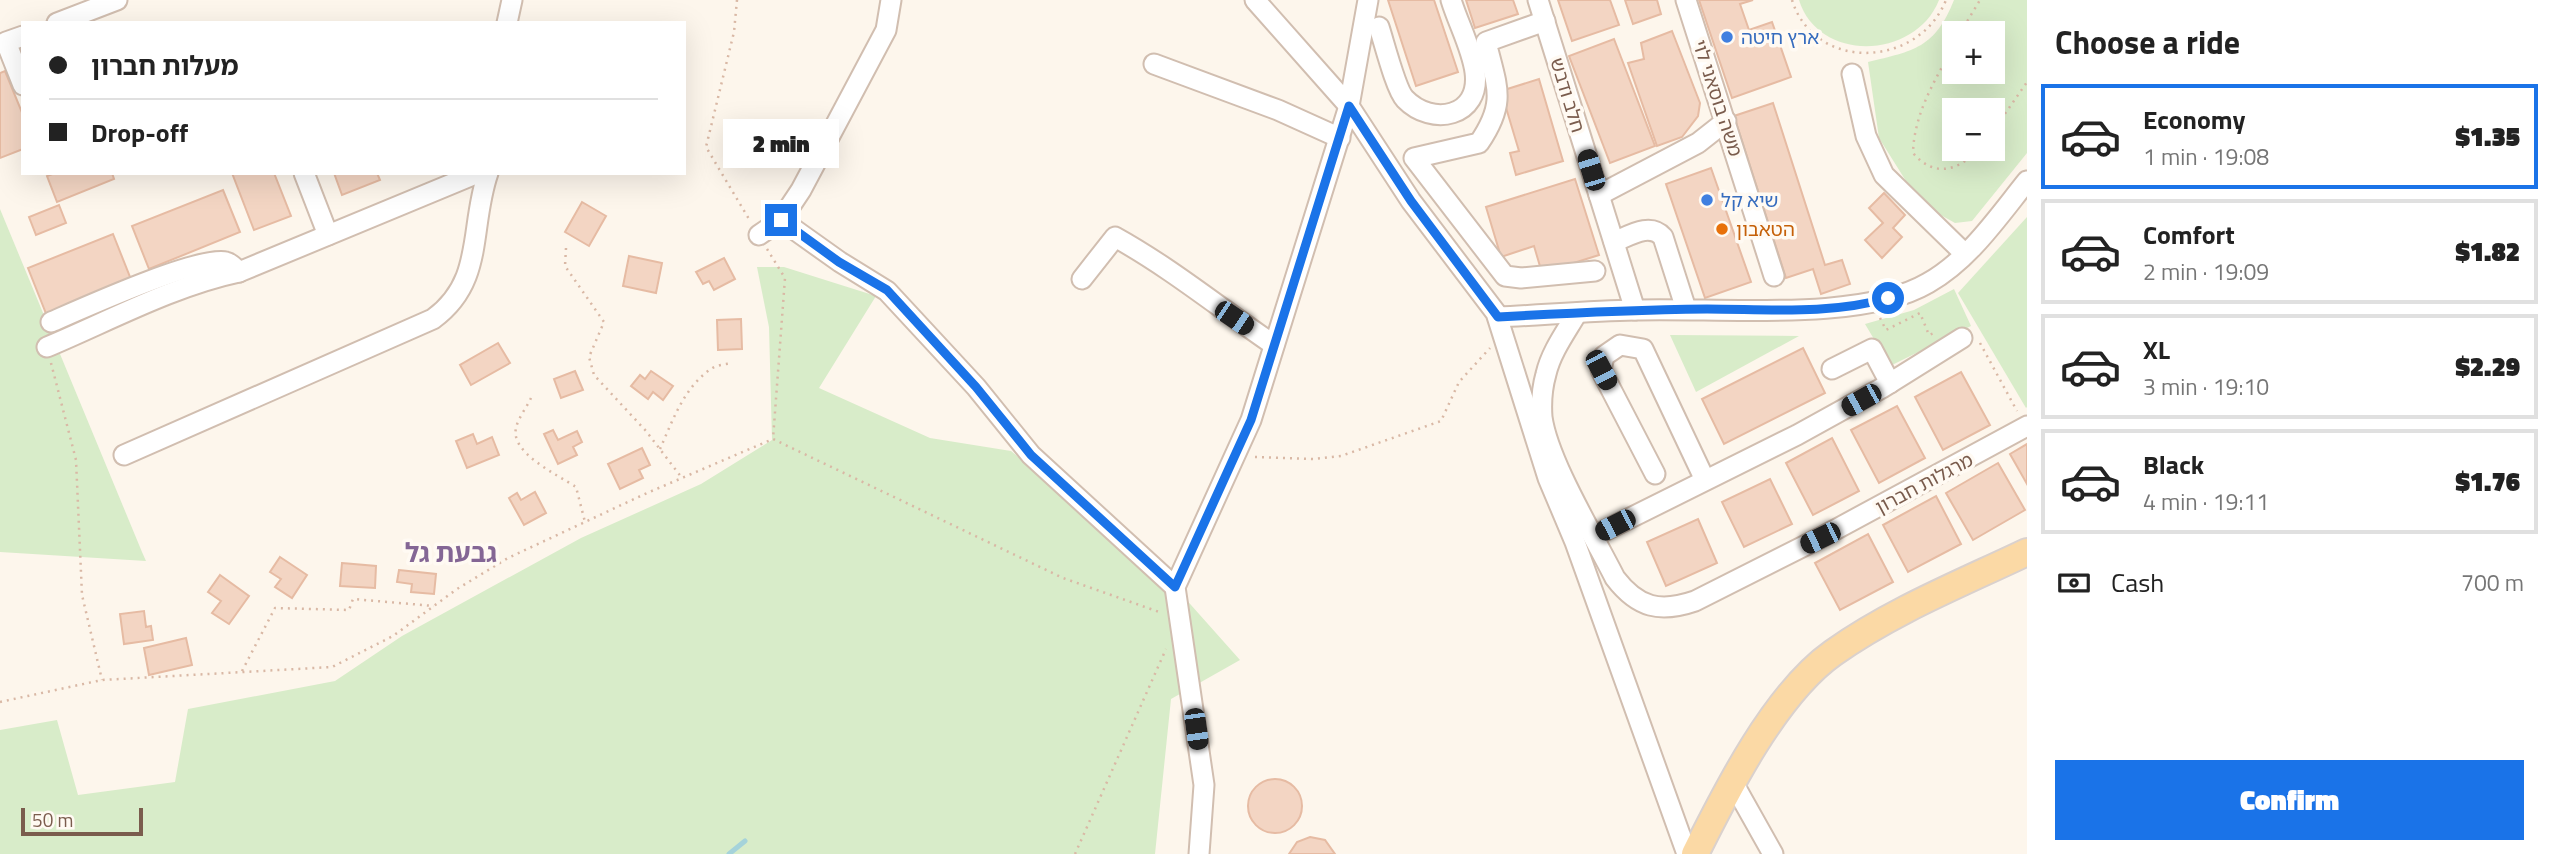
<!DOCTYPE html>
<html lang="en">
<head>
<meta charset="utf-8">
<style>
  :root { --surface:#fff; --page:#f6f6f6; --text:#222; --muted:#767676; --line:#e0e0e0; --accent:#1a73e8 }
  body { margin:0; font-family:"Titillium Web","Noto Sans Hebrew",sans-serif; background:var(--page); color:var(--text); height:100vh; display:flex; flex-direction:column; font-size:26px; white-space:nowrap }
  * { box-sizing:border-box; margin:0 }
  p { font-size:23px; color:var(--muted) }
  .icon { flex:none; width:38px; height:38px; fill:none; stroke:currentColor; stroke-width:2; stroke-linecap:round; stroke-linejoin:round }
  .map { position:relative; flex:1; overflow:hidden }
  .sheet { display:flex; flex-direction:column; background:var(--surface); width:525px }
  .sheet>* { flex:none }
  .guide { position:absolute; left:21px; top:21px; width:665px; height:154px; border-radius:0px; box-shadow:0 7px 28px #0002; display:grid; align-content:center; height:154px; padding:0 28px; background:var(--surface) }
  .buttons { position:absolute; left:1942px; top:21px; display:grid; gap:14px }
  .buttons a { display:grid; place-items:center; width:63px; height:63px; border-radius:0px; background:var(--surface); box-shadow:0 7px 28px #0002; font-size:35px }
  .scale { position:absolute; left:21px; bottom:18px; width:122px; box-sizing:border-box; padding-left:7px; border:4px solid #7a5c4d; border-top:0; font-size:19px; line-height:24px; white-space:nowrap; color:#7a5c4d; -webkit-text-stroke:5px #fffaf3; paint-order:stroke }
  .end { position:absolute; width:32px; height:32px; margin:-16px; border:9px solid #1a73e8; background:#fff; box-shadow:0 0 0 4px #fff }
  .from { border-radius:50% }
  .bubble { position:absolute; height:49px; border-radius:0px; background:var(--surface); box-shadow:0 7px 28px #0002; font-size:23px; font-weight:800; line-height:49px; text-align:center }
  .car { position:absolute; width:21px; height:42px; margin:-21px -10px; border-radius:9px; box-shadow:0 0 5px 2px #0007; background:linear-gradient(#222 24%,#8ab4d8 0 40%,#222 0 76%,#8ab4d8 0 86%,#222 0) }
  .guide b { display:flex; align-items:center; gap:24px; height:66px; font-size:26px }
  .guide b+b { border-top:2px solid var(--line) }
  .guide i { width:18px; height:18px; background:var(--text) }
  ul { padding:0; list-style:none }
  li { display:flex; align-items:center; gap:21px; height:105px; margin:0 14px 10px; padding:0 14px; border:4px solid var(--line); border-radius:0px }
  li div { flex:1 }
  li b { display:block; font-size:26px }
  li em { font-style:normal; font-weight:800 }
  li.current { border-color:var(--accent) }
  li>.icon { width:63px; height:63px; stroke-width:1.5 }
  h2 { padding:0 28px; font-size:32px; line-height:84px }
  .pay { display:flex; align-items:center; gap:18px; height:77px; padding:0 28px; font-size:26px }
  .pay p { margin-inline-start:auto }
  .action { display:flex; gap:14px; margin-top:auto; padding:14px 28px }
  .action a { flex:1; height:80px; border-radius:0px; background:var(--accent); color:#fff; font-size:28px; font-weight:800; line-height:80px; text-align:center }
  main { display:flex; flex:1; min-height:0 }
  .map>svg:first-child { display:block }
</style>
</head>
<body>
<main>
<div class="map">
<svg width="2027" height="854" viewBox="0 0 2027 854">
  <rect width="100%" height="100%" fill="#fdf6ec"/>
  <g fill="#d8ecc9" fill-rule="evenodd">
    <path d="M 1799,0 L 1939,0 C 1916,59 1819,64 1799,0 Z"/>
    <path d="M 1954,0 L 2027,0 L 2027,153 L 1972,221 L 1955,223 L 1939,214 L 1906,181 L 1879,138 L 1868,62 C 1914,51 1935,48 1954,0 ZM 1955,33 L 1993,33 L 1993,72 L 1955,72 ZM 1955,110 L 1993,110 L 1993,149 L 1955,149 Z"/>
    <polygon points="0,209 142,552 146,561 0,552"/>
    <polygon points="2027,217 2027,407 2026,408 1958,293"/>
    <polygon points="757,267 784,267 876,296 819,388 930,438 1011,451 1175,587 1240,660 1171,699 1155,854 0,854 0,730 57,720 78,795 175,782 188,709 335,681 402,636 581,538 701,484 772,440 769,327"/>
    <polygon points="1954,289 1971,326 1890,366 1865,324 1914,310"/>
    <polygon points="1670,335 1799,336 1696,392"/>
  </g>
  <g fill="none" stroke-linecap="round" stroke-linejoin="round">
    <polyline stroke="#a5d3da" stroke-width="5" points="729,854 745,841"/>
  </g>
  <g fill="#f3d5c3" stroke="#e6bba3" stroke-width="2">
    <polygon points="1388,0 1434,0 1458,72 1416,86"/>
    <polygon points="1466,0 1513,0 1518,14 1475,28"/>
    <polygon points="1558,0 1610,0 1619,25 1572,41"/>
    <polygon points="1625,0 1657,0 1661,14 1633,24"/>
    <polygon points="1699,0 1753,0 1740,4 1749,30 1772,22 1791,77 1732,98"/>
    <polygon points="1672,31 1700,103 1698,116 1682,137 1657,146 1628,63 1644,59 1641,43"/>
    <polygon points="1614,39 1655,146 1610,163 1569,56"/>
    <polygon points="5,71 23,115 23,149 0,158 0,73"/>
    <polygon points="1539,79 1563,161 1516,175 1510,153 1519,151 1501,91"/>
    <polygon points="1773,103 1825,265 1842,260 1850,284 1821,294 1813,269 1786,278 1734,116"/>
    <polygon points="1711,168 1751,282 1705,298 1666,184"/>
    <polygon points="55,173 112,173 114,179 57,202 47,176"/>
    <polygon points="232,173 274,173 291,216 254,230"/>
    <polygon points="334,173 377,173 380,180 342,195"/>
    <polygon points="1575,179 1599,255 1542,273 1534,246 1501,257 1486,207"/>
    <polygon points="223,190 240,232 149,269 132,226"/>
    <polygon points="1884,193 1905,215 1893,228 1902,237 1882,258 1865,240 1883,223 1869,208"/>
    <polygon points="582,202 606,216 589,246 565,232"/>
    <polygon points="59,205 66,223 36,235 29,217"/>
    <polygon points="113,234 132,282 47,316 28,268"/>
    <polygon points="629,256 662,263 656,293 623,286"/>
    <polygon points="724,258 735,279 714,290 709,281 703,284 696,272"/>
    <polygon points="741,319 742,349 718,350 717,320"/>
    <polygon points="498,343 510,363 471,385 460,365"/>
    <polygon points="1803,348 1825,393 1724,444 1702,399"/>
    <polygon points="575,371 583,390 561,398 554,379"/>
    <polygon points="651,371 673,386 663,400 653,392 648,399 631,386 640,375 645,379"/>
    <polygon points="1961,372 1990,425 1943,450 1915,397"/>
    <polygon points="1897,406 1925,458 1879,483 1851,430"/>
    <polygon points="553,430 558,440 577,431 582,442 573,447 577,455 558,464 544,434"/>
    <polygon points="473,434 477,444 492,437 499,455 467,468 456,441"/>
    <polygon points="1832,438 1859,491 1813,515 1786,463"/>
    <polygon points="2027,444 2027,484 2010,454"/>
    <polygon points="642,448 650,465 639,470 643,478 620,489 608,464"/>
    <polygon points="1998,463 2025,510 1973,540 1946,493"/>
    <polygon points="1770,479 1792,524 1744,547 1722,502"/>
    <polygon points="535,492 546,513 524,525 509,498 517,493 521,500"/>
    <polygon points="1936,496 1961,544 1908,572 1883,525"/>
    <polygon points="1698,519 1717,563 1666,586 1647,542"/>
    <polygon points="1868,534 1893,582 1840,610 1815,563"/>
    <polygon points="280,557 307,575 292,598 275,587 281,579 270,572"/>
    <polygon points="342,563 376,566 375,588 340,586"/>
    <polygon points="399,570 436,574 434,594 411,592 412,584 397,582"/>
    <polygon points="220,575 249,596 229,624 212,613 221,601 208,592"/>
    <polygon points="144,611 146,627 151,626 153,640 124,644 120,614"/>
    <polygon points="186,638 192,665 149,675 144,648"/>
    <circle cx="1275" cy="806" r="27"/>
    <polygon points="1310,837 1325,840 1335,854 1289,854 1297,842"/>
  </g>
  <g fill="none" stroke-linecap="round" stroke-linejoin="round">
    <defs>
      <g id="minor">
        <polyline points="1255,0 1349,106 1411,201 1496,313 1548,478 1575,542 1687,854"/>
        <polyline points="1538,0 1635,310"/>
        <polyline points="1686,0 1774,276"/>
        <path d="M 1545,21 L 1486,42 C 1497,87 1507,102 1479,143 L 1414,158 L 1505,276 L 1521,278 L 1595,271"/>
        <polyline points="57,23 117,0"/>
        <polyline points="507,23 512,0"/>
        <path d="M 1379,27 C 1384,42 1396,90 1405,99 C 1432,127 1481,117 1475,72 C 1472,49 1458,23 1451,0"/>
        <polyline points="23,36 6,42 23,85"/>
        <polyline points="1154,64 1278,110 1340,138"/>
        <polyline points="1852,74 1866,136 1884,175 1965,254"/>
        <polyline points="304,173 328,235"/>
        <polyline points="1599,195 1698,143 1726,121"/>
        <polyline points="781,220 840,262 887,291 976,387 1031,455 1175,587"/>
        <polyline points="759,235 781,220 801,190 886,30 891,0"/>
        <path d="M 1614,242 C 1629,236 1650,222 1663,237 L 1686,309"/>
        <path d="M 1082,279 L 1115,237 C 1171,268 1221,309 1274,345"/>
        <path d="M 1577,313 C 1566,332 1551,352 1546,374 C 1542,388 1541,403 1542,417 C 1548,461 1594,536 1615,578 C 1638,608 1660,613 1695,601 L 1820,538 L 2027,426"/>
        <path d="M 1498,317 C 1543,315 1589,311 1635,310 C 1715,307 1860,323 1928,283 C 1969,260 1998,217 2027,181"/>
        <path d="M 51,322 C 81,309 200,255 226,262 C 231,263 235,268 239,272"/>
        <path d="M 47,347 C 109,321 173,286 239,272 L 478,173"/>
        <polyline points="1832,369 1872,349 1890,383"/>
        <path d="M 124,455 L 433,319 C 485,281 469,228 488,173"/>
        <polyline points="1655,474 1601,370 1604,356 1620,345 1643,349 1705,480"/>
        <polyline points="1594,536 1797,435 1882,388 1962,338"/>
        <polyline points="1732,781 1773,854"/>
        <polyline points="1199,854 1204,785 1175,587 1251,420 1349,106 1368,0"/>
      </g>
      <path id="major" d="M 1695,854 C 1726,792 1775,694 1833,653 C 1892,611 1962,583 2027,552"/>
    </defs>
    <use href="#minor" stroke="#d1beb0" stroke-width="23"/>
    <use href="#major" stroke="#dad1cd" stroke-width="30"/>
    <g stroke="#d9b8a5" stroke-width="2.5" stroke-dasharray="2 5" stroke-linecap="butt">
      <polyline points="737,0 734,32 706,147 749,219"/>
      <path d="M 1792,0 C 1815,73 1919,68 1946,0"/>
      <polyline points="1960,33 1980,0"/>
      <path d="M 1955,44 C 1936,78 1914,113 1913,153 C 1934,178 1959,171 1978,149"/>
      <polyline points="1993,131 2027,82"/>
      <polyline points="566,248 565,266 604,322 589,357 594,375 646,431 682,478"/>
      <polyline points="767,249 785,278 773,439"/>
      <polyline points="1880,318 1886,330 1920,313 1929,335 1934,333"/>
      <polyline points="1980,343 2017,411"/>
      <polyline points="51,363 76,460 82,595 102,680"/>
      <path d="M 531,398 C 527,407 518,418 516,428 C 510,453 558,475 576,487 L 585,522"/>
      <path d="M 660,449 C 672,422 684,387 711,369 C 716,365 726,364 732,363"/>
      <polyline points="1255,457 1313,459 1341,456 1441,421 1459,382 1490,348"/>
      <polyline points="242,671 275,608 349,610 353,599 434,606"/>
      <polyline points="0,702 102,680 332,667 393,636 457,589 508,558 647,493 773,439 1063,578 1162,613"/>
      <polyline points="1075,854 1166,649"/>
    </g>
    <use href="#minor" stroke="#fff" stroke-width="19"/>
    <use href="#major" stroke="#fbd9a5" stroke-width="26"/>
  </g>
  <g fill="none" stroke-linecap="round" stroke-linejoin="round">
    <path stroke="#1a73e8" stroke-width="9" d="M 781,220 L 839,262 L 887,290 L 976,387 L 1031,455 L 1175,587 L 1251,420 L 1349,106 L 1411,201 L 1498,317 C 1567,313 1637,310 1707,309 C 1766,309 1831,315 1888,298"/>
  </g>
  <g fill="#3f7fe0" stroke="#fffaf3" stroke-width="2.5">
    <circle cx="1727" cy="37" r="7"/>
    <circle cx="1707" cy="200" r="7"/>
  </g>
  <circle fill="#e8710a" stroke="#fffaf3" stroke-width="2.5" cx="1722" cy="229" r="7"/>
  <g text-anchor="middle" stroke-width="7" stroke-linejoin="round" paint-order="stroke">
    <g font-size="19" fill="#366cbe" stroke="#fffaf3" text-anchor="start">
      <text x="1741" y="44">ארץ חיטה</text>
      <text x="1721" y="207">שיא קל</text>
    </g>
    <g font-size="19" fill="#7a5c4d" stroke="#fffaf3">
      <text transform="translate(1568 95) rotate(73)" y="7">חלב ודבש</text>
      <text transform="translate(1718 98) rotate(72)" y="7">משה בוסאני לוי</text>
      <text transform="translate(1924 483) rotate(-28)" y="7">מרגלות חברון</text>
    </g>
    <g font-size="19" fill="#c56008" stroke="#fffaf3" text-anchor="start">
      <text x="1736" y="236">הטאבון</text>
    </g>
    <g font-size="26" font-weight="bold" fill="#846695" stroke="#fffaf3">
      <text x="451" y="562">גבעת גל</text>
    </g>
  </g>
</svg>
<div class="buttons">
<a>+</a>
<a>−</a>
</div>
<div class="scale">50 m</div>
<i class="end from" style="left:1888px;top:298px"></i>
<i class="end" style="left:781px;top:220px"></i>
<div class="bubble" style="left:723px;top:119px;width:116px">2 min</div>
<i class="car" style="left:1591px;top:170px;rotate:343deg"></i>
<i class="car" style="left:1234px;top:318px;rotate:124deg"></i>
<i class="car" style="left:1601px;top:370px;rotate:152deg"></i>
<i class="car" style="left:1861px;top:400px;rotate:241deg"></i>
<i class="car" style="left:1615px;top:525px;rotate:243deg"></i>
<i class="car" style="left:1820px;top:538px;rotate:244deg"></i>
<i class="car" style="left:1196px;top:729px;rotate:172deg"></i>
<div class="guide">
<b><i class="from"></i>מעלות חברון</b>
<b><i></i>Drop-off</b>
</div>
</div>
<section class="sheet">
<h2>Choose a ride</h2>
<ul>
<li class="current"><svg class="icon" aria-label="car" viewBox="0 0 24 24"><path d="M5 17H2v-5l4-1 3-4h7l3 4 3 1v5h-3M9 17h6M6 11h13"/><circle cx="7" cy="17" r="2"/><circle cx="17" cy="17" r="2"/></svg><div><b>Economy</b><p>1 min · 19:08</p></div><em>$1.35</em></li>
<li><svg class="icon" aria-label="car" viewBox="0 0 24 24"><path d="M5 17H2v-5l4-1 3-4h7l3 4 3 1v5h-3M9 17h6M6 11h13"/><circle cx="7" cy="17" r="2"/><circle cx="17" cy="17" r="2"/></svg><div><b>Comfort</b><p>2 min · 19:09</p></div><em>$1.82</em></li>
<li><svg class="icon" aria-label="car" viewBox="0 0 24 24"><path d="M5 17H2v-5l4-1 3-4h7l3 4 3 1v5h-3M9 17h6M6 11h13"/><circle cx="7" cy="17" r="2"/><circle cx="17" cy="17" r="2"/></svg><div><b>XL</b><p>3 min · 19:10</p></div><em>$2.29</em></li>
<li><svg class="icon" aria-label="car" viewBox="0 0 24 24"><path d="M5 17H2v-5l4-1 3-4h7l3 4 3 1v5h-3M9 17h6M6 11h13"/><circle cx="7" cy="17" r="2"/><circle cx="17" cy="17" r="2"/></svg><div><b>Black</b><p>4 min · 19:11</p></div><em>$1.76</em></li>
</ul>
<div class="pay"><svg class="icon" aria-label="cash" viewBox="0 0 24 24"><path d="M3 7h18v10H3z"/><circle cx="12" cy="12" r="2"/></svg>Cash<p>700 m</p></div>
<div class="action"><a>Confirm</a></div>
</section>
</main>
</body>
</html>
